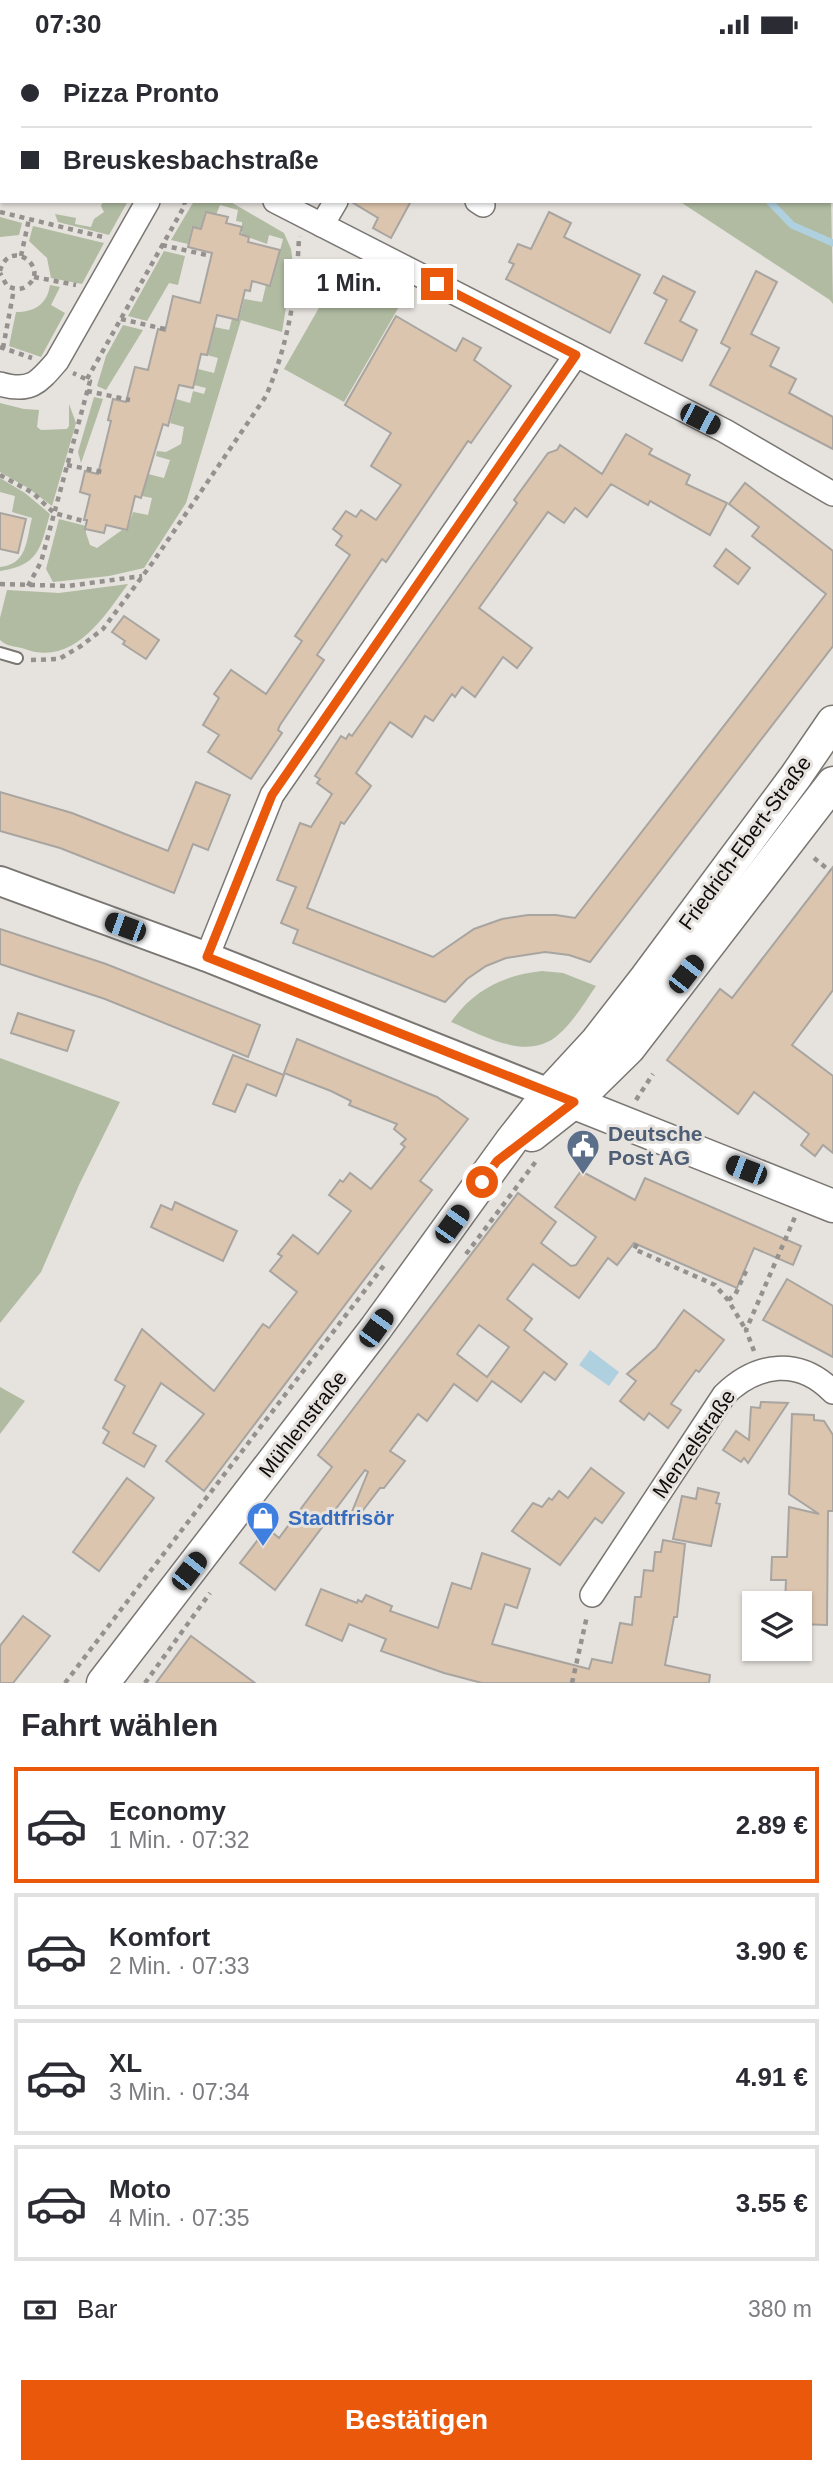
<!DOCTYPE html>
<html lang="de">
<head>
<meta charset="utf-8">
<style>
  :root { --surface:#fff; --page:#f2f2f3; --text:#2b2b33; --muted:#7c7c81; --line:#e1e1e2; --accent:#ea580c }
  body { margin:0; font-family:Helvetica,sans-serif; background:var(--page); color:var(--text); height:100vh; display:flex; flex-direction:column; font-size:26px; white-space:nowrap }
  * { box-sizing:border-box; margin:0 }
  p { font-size:23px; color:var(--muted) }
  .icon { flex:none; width:38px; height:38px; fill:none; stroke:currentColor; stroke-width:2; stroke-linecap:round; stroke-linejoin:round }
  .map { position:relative; height:1634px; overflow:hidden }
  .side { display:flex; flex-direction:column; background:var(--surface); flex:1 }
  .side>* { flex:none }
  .banner { position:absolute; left:0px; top:0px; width:833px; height:154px; box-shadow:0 2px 5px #0004; display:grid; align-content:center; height:154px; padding:0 21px; background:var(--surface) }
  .controls { position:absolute; left:742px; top:1542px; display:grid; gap:14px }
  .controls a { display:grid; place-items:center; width:70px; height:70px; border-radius:0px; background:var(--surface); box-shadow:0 2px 5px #0004; font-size:35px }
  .end { position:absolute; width:32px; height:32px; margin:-16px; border:9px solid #ea580c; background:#fff; box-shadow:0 0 0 4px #fff }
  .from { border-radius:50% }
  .bubble { position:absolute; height:49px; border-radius:0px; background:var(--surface); box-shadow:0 2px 5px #0004; font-size:23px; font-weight:700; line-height:49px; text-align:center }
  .car { position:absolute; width:21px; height:42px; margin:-21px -10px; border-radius:9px; box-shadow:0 0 5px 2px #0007; background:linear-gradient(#222 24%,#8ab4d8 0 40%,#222 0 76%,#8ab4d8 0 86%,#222 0) }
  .banner b { display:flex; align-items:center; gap:24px; height:66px; font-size:26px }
  .banner b+b { border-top:2px solid var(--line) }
  .banner i { width:18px; height:18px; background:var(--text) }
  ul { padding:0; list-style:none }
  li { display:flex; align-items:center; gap:21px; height:116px; margin:0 14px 10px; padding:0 7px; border:4px solid var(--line); border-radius:0px }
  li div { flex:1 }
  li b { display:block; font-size:26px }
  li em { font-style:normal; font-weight:700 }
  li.current { border-color:var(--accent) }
  li>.icon { width:63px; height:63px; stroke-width:1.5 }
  h2 { padding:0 21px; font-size:32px; line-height:84px }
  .pay { display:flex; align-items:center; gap:18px; height:77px; padding:0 21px; font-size:26px }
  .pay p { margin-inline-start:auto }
  .action { display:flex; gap:14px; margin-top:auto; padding:14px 21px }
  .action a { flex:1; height:80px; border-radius:0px; background:var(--accent); color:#fff; font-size:28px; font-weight:700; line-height:80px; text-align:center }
  .status { display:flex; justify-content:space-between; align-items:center; height:49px; padding:0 35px; background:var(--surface); direction:ltr }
  .status svg { height:19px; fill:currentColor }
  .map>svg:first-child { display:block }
</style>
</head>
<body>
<div class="status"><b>07:30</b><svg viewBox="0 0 49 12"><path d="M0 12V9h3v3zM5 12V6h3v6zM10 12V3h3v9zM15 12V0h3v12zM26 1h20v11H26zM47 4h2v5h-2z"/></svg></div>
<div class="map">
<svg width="833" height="1634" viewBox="0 0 833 1634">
  <rect width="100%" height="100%" fill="#e6e2de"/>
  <g fill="#b0bba1">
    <polygon points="831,148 833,255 830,251 679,152 831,152"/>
    <polygon points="103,152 128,152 109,186 58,173 55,165 76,169 75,175 91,178 94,170 104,163 101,157"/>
    <polygon points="194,152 229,152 284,184 291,200 293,215 282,283 241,271 186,454 144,519 109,527 53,533 46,520 59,470 86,477 86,484 90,496 97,499 122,481 127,482 133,463 148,466 152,449 142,447 148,425 164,429 170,411 156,407 157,402 166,403 181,395 184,378 170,374 176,350 190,354 193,342 204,345 206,339 194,336 198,320 214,324 218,309 207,306 214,278 229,281 232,270 239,271 244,250 262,253 266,236 271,237 283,190 269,186 267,195 242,186 242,173 236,172 238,161 220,156 216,166 205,163 201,179 192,178 188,195 171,191"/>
    <polygon points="0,168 22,174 19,186 0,188"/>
    <polygon points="33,177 104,194 82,235 51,229 47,209 29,192"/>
    <polygon points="164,202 185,207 178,236 169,234 147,272 128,267"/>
    <polygon points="340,222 400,256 344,353 284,320"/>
    <path d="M 50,236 L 60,238 L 51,256 L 65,264 L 41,308 L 9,297 L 16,263 C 34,263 47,256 50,236 Z"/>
    <polygon points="123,276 143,281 106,341 97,337 106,307"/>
    <polygon points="94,348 103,350 81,414 78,403"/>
    <polygon points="0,354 24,360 39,361 37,378 41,381 67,380 69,377 69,355 76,374 52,457 28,439 0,423"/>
    <path d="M 0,429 L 25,444 L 50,465 C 40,499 40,516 0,522 L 0,518 C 28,515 26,491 32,469 L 12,463 L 15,447 L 0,443 Z"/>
    <path d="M 128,535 C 104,568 73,618 25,600 C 16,597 7,598 0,591 L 0,569 L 7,541 L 59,544 Z"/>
    <path d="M 542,922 L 563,924 L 596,937 C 585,953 574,972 559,985 C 528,1014 483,986 451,973 C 473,941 504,926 542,922 Z"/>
    <polygon points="0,1009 120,1053 79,1136 41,1223 0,1274"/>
    <polygon points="0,1338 25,1352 0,1385"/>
  </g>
  <polygon fill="#afd0df" points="590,1301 619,1323 609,1337 579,1316"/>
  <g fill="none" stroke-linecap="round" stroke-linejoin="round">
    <g stroke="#afd0df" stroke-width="7">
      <polyline points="539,0 542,2"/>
      <polyline points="769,152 792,176 833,194"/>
    </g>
  </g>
  <g fill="#dcc5ae" stroke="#a8a5a1" stroke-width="2" fill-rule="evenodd">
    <polygon points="350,152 411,152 391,189 373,179 378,169"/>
    <polygon points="206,163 228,168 226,174 242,178 240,185 249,188 248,193 280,201 270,237 252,232 250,242 245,241 238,271 217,266 207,306 201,305 193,339 179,336 168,377 163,375 141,449 135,447 127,481 106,476 104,484 85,480 87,471 84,471 90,446 80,443 85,422 98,425 111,372 108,371 113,350 126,353 135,318 148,321 158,280 165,282 173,247 200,254 212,204 188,198 193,178 201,180"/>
    <polygon points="549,163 571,174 564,188 640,226 610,284 506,230 514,215 509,213 518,195 531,200"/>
    <polygon points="756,222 777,233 751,285 779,299 770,317 796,330 789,344 833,368 833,400 710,336 730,299 721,294"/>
    <polygon points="663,227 695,243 680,272 697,281 682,312 645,294 667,251 654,244"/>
    <polygon points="396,267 456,302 463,289 481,299 474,311 511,337 471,394 468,392 386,513 382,510 317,606 324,611 280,676 278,681 282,684 251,730 208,703 219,686 203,676 219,649 214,645 231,621 266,645 302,592 295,587 350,506 336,496 342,487 333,480 346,462 356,468 361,461 376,471 401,436 371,417 391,384 345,356"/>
    <polygon points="626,385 652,400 649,405 690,426 686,435 727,454 710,486 650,452 648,456 611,435 587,468 575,459 564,474 548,463 479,559 532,599 517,619 503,608 475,648 462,638 455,648 452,645 433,672 425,667 412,688 390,673 356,724 371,737 344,775 341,773 307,859 433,908 474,880 502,870 528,866 556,866 575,869 826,545 752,487 759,478 729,455 745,434 833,502 833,597 590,913 569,906 545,903 506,909 486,917 467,930 445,953 293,894 298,881 281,874 296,838 277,831 300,774 311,778 332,745 317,734 320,730 315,727 341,687 346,690 349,685 352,687 517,454 514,451 548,404 557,401 560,396 602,425"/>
    <polygon points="0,464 26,470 18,504 0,500"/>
    <polygon points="726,500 750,519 738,535 714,517"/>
    <polygon points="124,567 159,591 146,610 123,595 125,592 112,583"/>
    <polygon points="196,733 230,746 208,801 193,795 174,844 60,799 0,782 0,743 72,764 168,802"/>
    <polygon points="833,818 833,941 792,996 833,1027 833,1104 823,1096 815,1107 801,1096 809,1085 754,1043 738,1065 667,1011 720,940 732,949"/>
    <polygon points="0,880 106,915 260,976 248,1008 105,950 0,915"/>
    <polygon points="18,964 74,982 67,1002 11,984"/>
    <polygon points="297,990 437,1048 468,1070 420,1132 432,1141 204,1442 166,1412 204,1365 161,1334 133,1384 156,1397 144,1418 103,1394 109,1383 103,1379 125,1337 115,1331 142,1280 214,1342 263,1275 269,1279 297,1243 270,1222 282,1207 278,1205 293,1186 318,1205 351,1162 329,1146 340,1131 343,1133 350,1124 371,1140 405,1098 401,1095 406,1090 394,1080 397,1075 349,1056 351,1052 331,1042 284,1024"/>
    <polygon points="233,1006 284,1026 276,1047 247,1035 235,1063 213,1055"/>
    <path d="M 581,1122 L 635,1151 L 645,1129 L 801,1197 L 793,1216 L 754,1199 L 737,1239 L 634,1194 L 617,1216 L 608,1209 L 579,1249 L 533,1215 L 507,1250 L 532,1270 L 524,1281 L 567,1315 L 555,1331 L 544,1323 L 521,1353 L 492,1332 L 477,1352 L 454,1335 L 427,1372 L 418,1365 L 390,1402 L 405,1412 L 384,1439 L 380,1439 L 354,1473 L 349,1470 L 368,1423 L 365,1421 L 275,1541 L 240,1514 L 267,1479 L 279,1489 L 332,1418 L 318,1406 L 518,1144 L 556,1173 L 541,1194 L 571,1217 L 576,1216 L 596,1188 L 555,1158 ZM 479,1276 L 509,1298 L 487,1328 L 457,1305 Z"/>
    <polygon points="175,1153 237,1182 223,1212 151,1178 161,1156 172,1161"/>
    <polygon points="787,1230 833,1257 833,1308 763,1271"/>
    <polygon points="684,1261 724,1291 699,1323 696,1321 671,1355 681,1361 668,1379 649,1364 644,1371 620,1352 636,1332 627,1325 656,1299"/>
    <polygon points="761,1353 788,1354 748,1414 744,1409 741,1413 723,1401 736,1382 749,1391 751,1358 760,1359"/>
    <polygon points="792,1365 814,1366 814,1371 824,1372 833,1386 833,1462 828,1462 827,1576 800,1575 800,1554 785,1554 786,1531 771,1531 772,1508 787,1508 789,1458 819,1465 789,1445"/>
    <polygon points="591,1419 624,1444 602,1474 595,1469 560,1516 512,1482 533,1454 542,1458 549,1449 552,1451 559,1442 568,1449"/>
    <polygon points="127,1429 154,1449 99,1522 73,1503"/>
    <polygon points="698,1439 719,1444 716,1454 720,1455 711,1497 673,1490 682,1447 696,1450"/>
    <polygon points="663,1491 685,1495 677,1568 674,1568 665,1616 710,1626 709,1634 482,1634 444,1624 381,1602 386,1590 349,1575 342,1592 306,1576 321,1540 357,1554 358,1551 362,1553 366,1546 392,1557 390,1562 438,1579 452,1534 471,1540 482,1504 530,1520 517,1559 505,1555 492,1595 589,1620 592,1610 612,1614 620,1574 632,1576 635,1548 641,1548 644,1521 653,1522 655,1503 661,1503"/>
    <polygon points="23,1567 50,1587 13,1634 0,1634 0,1597"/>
    <polygon points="191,1587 255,1634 156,1634"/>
  </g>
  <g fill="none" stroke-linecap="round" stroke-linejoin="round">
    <defs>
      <g id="service">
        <polyline points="639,0 642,2"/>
        <polyline points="831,122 833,123"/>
        <polyline points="0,604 17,609"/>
      </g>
      <g id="minor">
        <polyline points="209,0 213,2"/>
        <polyline points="135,2 135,0"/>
        <polyline points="0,38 2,38"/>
        <polyline points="275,152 725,382 833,445"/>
        <polyline points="477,152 483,156"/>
        <polyline points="322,176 336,152"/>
        <path d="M 0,335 C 31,344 39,333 57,312 L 148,152"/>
        <polyline points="207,908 272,746 576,306"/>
        <path d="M 592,1546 L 724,1346 C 757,1314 799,1308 833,1343"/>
      </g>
      <polyline id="tertiary" points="0,832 207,908 549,1044"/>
      <g id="secondary">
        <polyline points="557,1047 833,1157"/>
        <polyline points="532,1086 574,1053 629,999 833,734"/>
        <polyline points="103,1634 376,1279 512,1091 549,1044 597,992 646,929 796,727 833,673"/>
      </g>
    </defs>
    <use href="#service" stroke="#7a7773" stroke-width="14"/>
    <use href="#minor" stroke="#7a7773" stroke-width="26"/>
    <use href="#tertiary" stroke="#7a7773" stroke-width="32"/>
    <use href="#secondary" stroke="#7a7773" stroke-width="35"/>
    <g stroke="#94918e" stroke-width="4.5" stroke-dasharray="5 5" stroke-linecap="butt">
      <polyline points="0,163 103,188"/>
      <polyline points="162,196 211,207"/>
      <polyline points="21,207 29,170"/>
      <path d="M 0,222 C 9,188 50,218 28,236 C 21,242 14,240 7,237 L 0,224"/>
      <polyline points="34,228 76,236"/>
      <polyline points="121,270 169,281"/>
      <polyline points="0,298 32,309"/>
      <polyline points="3,299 14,240"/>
      <polyline points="87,330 185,156 184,152"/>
      <polyline points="87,342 130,351"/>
      <polyline points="67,416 103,423"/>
      <polyline points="0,426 33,444 54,464 87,473"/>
      <polyline points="0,535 68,537 142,527"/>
      <polyline points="28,537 41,513 90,332 73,324"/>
      <path d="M 31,611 L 59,610 L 81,597 L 103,580 L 153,513 L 266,347 C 288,296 297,242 299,187"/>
      <polyline points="814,809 830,822"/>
      <polyline points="636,1051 653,1025"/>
      <polyline points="637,1195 634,1200 715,1236 728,1251 746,1281"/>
      <polyline points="466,1205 537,1111"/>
      <polyline points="728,1251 735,1246 747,1220 745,1220"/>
      <polyline points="754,1302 746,1281 795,1168"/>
      <polyline points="65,1634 385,1215"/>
      <polyline points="145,1634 210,1544"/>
      <polyline points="572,1634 587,1567"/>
    </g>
    <use href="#service" stroke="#fff" stroke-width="10"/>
    <use href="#minor" stroke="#fff" stroke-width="23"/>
    <use href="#tertiary" stroke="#fff" stroke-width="28"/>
    <use href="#secondary" stroke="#fff" stroke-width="32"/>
  </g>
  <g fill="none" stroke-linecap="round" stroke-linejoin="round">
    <polyline stroke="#ea580c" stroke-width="9" points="437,235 576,306 272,746 207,908 574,1053 497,1112 482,1133"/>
  </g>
  <defs>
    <symbol id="civic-pin" viewBox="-11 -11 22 30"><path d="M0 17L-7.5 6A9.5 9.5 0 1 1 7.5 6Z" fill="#5c6f8a" stroke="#e6e2de"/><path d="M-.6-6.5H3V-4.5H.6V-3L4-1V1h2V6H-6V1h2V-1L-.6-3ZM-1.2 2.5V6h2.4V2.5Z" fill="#fff"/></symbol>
    <symbol id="shop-pin" viewBox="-11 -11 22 30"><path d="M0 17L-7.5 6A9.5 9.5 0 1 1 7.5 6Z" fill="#3f7fe0" stroke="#e6e2de"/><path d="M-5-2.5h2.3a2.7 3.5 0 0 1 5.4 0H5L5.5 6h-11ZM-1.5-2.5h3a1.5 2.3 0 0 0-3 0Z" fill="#fff"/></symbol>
  </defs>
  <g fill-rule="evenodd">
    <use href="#civic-pin" x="564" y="1078" width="38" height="52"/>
    <use href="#shop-pin" x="244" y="1450" width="38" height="52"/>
  </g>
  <g text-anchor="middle" stroke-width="6" stroke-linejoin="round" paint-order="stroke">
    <g font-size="21" fill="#0d0c0b" stroke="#e6e2de">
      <text transform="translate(745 794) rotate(-54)" y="7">Friedrich-Ebert-Straße</text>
      <text transform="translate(303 1375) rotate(-52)" y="7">Mühlenstraße</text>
      <text transform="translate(694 1395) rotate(-55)" y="7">Menzelstraße</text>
    </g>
    <g font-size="21" font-weight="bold" fill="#4e5e75" stroke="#e6e2de" text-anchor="start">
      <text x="608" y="1092">Deutsche<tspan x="608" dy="24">Post AG</tspan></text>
    </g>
    <g font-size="21" font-weight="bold" fill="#366cbe" stroke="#e6e2de" text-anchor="start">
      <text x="288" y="1476">Stadtfrisör</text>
    </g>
  </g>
</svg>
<div class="controls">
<a><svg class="icon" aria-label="layers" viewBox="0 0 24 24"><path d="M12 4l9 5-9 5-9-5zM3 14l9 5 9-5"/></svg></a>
</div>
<i class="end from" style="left:482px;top:1133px"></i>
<i class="end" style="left:437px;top:235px"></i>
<div class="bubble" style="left:284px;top:210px;width:130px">1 Min.</div>
<i class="car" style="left:700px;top:370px;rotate:117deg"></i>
<i class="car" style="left:125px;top:878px;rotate:290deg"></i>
<i class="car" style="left:686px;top:925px;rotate:38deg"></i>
<i class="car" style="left:746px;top:1121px;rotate:291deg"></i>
<i class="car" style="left:452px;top:1175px;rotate:36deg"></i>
<i class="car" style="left:376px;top:1279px;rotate:36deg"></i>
<i class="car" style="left:189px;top:1522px;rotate:38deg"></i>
<div class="banner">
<b><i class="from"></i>Pizza Pronto</b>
<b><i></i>Breuskesbachstraße</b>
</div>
</div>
<section class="side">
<h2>Fahrt wählen</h2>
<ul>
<li class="current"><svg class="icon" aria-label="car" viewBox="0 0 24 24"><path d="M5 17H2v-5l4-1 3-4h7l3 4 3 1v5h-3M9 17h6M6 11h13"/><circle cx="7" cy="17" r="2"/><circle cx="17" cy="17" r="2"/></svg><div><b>Economy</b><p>1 Min. · 07:32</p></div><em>2.89 €</em></li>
<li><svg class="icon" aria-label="car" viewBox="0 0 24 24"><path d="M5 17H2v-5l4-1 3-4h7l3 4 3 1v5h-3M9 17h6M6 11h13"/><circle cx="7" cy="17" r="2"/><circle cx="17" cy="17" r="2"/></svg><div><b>Komfort</b><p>2 Min. · 07:33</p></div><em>3.90 €</em></li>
<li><svg class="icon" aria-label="car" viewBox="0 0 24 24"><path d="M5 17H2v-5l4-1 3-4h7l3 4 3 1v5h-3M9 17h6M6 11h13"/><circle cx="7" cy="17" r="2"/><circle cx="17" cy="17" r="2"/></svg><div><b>XL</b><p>3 Min. · 07:34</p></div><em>4.91 €</em></li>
<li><svg class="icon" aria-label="car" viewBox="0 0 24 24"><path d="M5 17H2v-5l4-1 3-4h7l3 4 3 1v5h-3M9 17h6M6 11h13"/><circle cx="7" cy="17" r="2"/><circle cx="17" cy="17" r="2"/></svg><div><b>Moto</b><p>4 Min. · 07:35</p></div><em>3.55 €</em></li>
</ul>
<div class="pay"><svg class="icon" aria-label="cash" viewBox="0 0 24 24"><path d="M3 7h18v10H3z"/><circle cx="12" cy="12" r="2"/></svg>Bar<p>380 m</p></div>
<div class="action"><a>Bestätigen</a></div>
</section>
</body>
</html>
